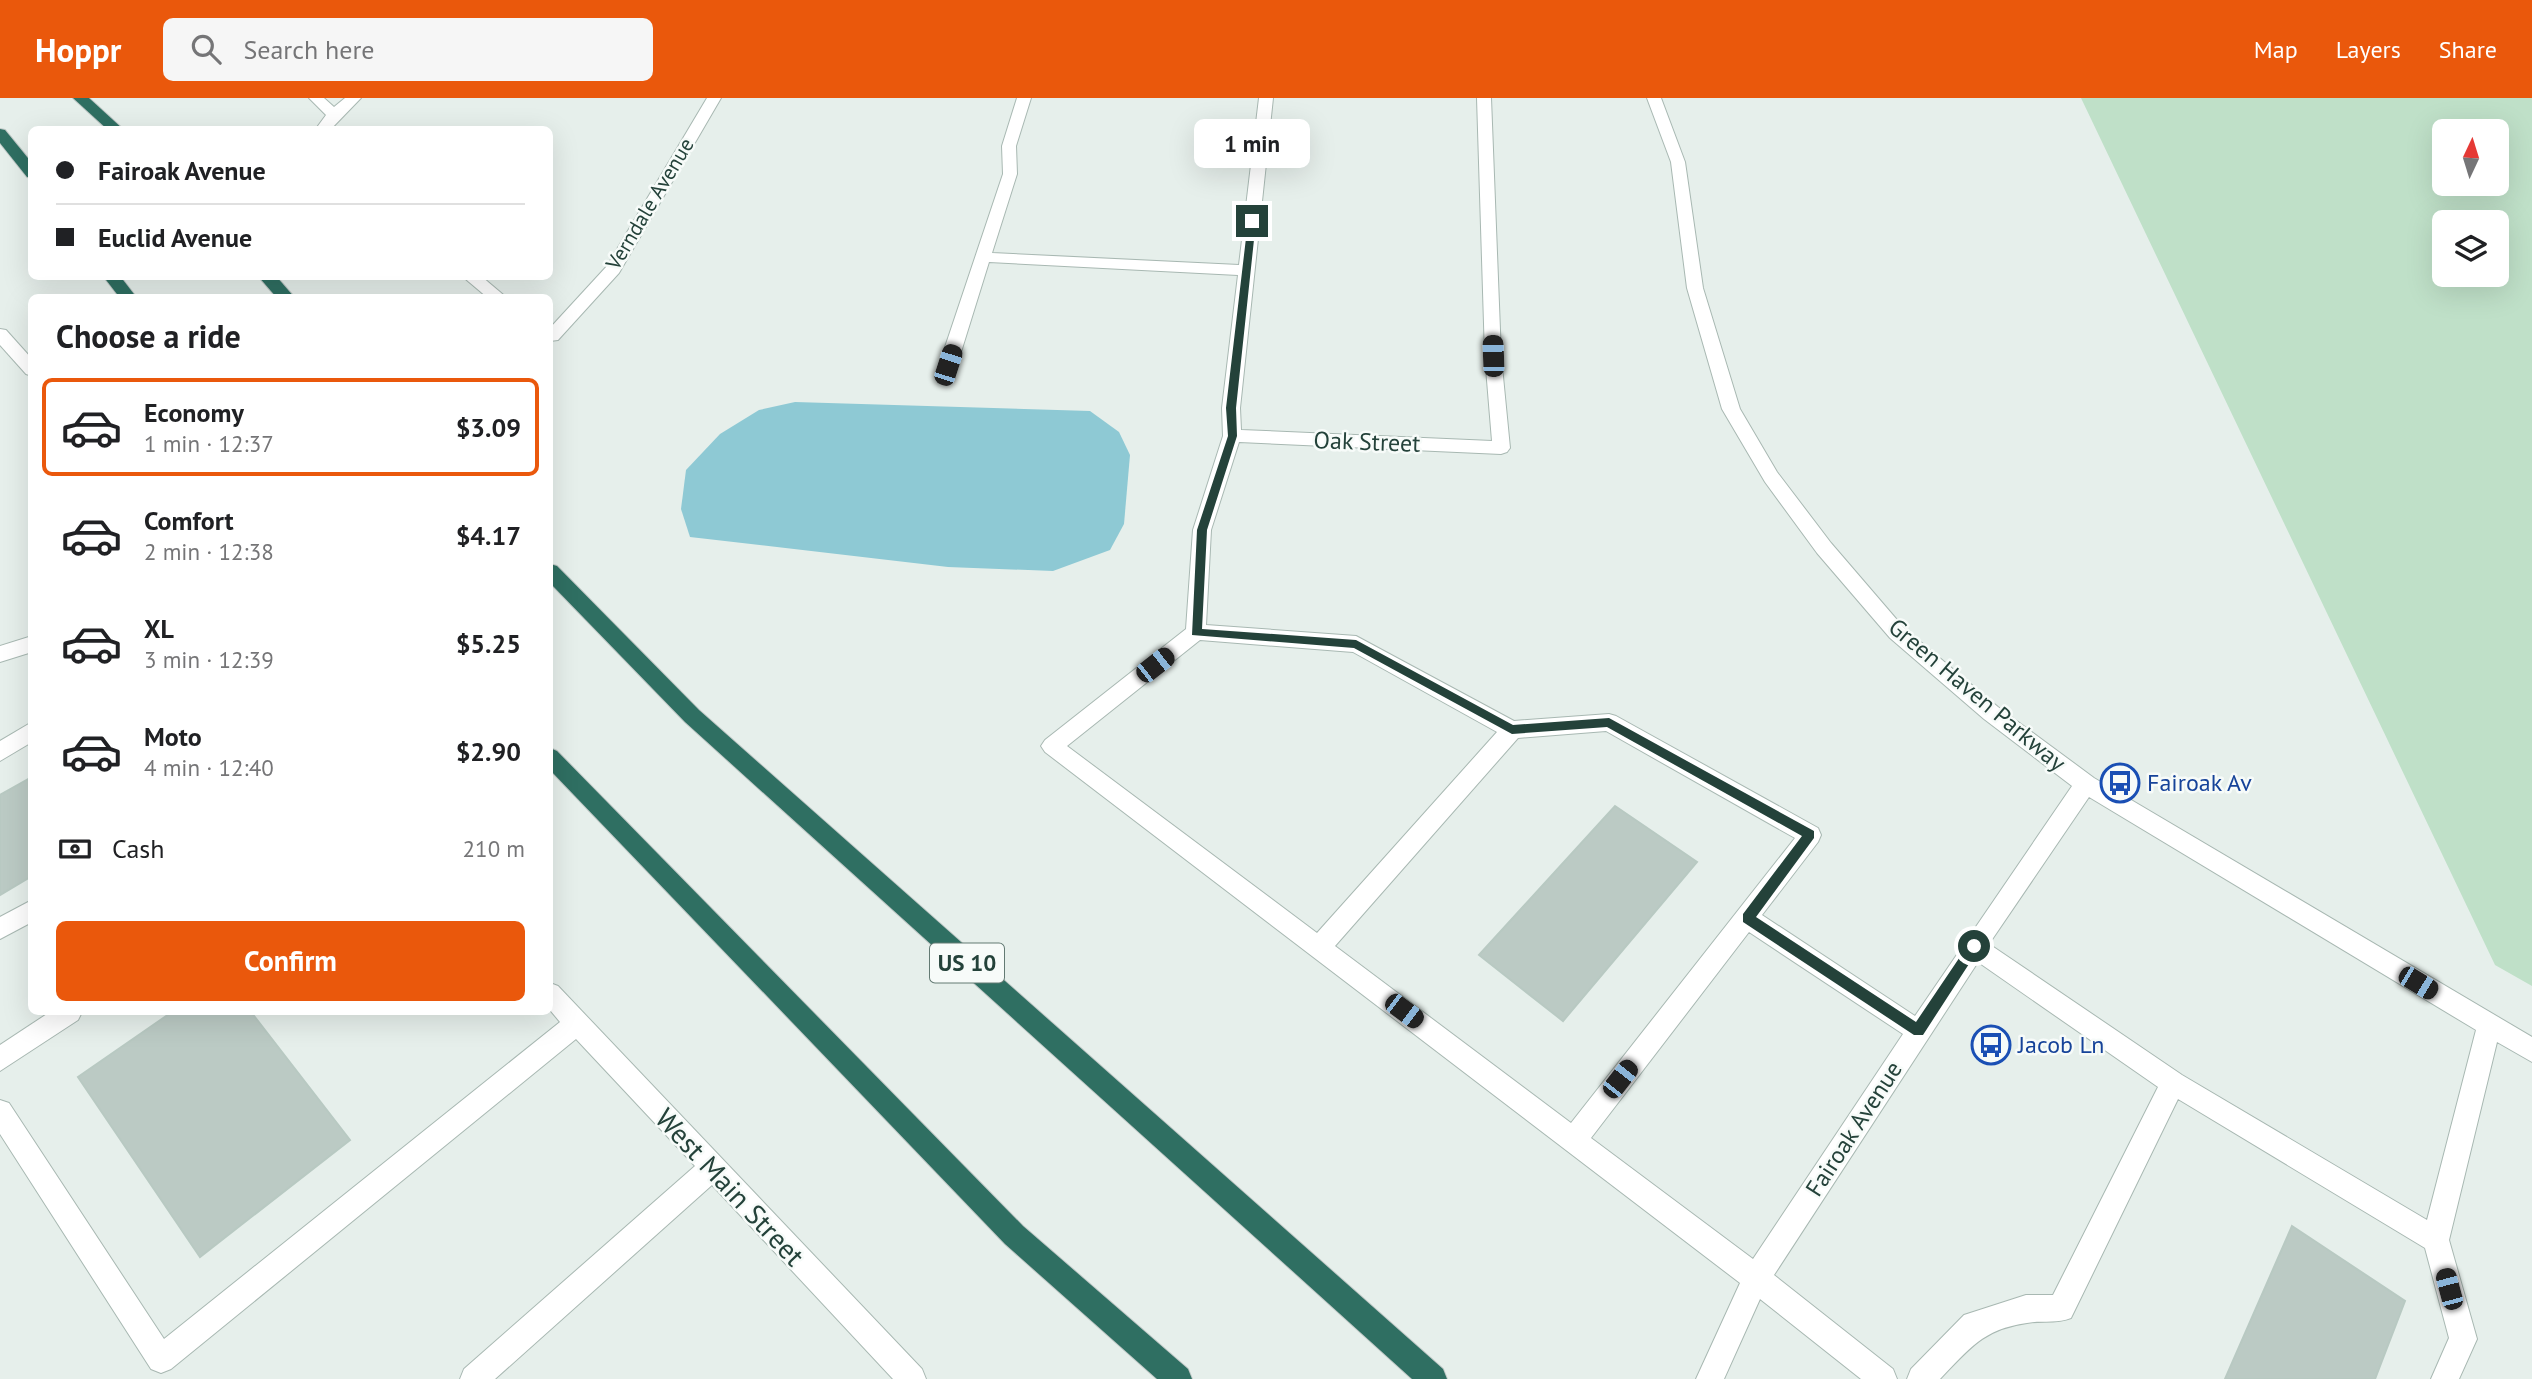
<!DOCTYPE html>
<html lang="en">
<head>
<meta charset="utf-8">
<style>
  :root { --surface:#fff; --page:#f6f6f6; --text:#202124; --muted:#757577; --line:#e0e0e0; --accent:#ea580c }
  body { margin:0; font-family:"PT Sans",sans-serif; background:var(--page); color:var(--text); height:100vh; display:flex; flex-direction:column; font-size:26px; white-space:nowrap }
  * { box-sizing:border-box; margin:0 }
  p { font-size:23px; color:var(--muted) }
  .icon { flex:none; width:38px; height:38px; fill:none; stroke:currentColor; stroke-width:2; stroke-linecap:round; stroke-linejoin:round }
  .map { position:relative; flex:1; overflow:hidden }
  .drawer { position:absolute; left:28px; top:196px; width:525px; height:721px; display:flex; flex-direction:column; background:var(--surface); border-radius:10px; box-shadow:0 7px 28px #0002 }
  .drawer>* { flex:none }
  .hud { position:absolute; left:28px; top:28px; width:525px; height:154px; border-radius:10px; box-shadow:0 7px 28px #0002; display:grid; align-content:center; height:154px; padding:0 28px; background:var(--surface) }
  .needle { width:46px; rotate:4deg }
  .fabs { position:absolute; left:2432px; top:21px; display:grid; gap:14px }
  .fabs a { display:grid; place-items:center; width:77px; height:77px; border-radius:10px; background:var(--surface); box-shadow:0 7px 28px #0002; font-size:35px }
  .end { position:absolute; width:32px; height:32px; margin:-16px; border:9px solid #24423a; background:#fff; box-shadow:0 0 0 4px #fff }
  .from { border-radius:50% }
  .bubble { position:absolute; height:49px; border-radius:10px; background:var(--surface); box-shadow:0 7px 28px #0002; font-size:23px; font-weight:600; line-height:49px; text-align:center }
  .car { position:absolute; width:21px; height:42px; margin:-21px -10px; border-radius:9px; box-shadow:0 0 5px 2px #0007; background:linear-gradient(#222 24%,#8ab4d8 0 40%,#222 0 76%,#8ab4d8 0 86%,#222 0) }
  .hud b { display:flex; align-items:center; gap:24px; height:66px; font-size:26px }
  .hud b+b { border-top:2px solid var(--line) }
  .hud i { width:18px; height:18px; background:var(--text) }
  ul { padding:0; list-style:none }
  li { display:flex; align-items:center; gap:21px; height:98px; margin:0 14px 10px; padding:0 14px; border:4px solid transparent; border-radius:10px }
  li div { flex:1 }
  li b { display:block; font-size:26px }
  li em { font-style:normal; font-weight:600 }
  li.selected { border-color:var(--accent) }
  li>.icon { width:63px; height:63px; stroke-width:1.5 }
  h2 { padding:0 28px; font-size:32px; line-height:84px }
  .pay { display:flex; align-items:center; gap:18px; height:77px; padding:0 28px; font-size:26px }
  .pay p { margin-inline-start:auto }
  .button { display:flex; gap:14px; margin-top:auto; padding:14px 28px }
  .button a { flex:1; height:80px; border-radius:10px; background:var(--accent); color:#fff; font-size:28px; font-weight:600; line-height:80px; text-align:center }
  header { display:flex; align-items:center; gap:42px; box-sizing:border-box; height:98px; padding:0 35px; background:var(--accent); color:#fff }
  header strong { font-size:33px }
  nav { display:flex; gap:38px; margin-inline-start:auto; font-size:24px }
  .search { width:490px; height:63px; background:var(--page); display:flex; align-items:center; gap:18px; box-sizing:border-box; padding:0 24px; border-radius:10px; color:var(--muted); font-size:26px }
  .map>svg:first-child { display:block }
</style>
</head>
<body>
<header>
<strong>Hoppr</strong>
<div class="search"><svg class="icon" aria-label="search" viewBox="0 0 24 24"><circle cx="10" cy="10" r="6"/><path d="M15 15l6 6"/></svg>Search here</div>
<nav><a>Map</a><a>Layers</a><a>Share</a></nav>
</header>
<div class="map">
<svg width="2532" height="1281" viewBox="0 0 2532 1281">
  <rect width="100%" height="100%" fill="#e6efeb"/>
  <path fill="#bfe0c8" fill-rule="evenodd" d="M 2081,0 L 2532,0 L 2532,888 L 2495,867 ZM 2445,33 L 2497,33 L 2497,86 L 2445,86 ZM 2445,124 L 2497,124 L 2497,177 L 2445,177 Z"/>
  <polygon fill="#8ec9d4" points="795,304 1090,313 1119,334 1130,357 1124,426 1110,452 1053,473 948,469 690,439 681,411 686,372 720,336 759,312"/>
  <g fill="#bbcac4" stroke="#b8c9c2" stroke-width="2">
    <polygon points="32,679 32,778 0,797 0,697"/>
    <polygon points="1615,708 1697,764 1563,923 1479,857"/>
    <polygon points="172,914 251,914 350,1042 200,1159 78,979"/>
    <polygon points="2292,1128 2405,1203 2375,1281 2225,1281"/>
  </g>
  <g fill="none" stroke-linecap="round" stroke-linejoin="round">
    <defs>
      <g id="minor">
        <polygon points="309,0 324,0 334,9 345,0 361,0 330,32 315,32 326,17"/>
        <polygon points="707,0 721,0 619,175 558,242 550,243 550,230 607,168"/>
        <path d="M 1017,0 L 1031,0 L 1016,48 L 1017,76 L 992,155 L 1239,167 L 1259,0 L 1273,0 L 1240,310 L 1241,332 L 1492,343 L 1485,258 L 1477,0 L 1491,0 L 1501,258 L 1510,350 L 1507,354 L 1501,356 L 1239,344 L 1211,432 L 1206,527 L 1356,538 L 1514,623 L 1609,616 L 1616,618 L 1818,730 L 1821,737 L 1818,744 L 1762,817 L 1915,918 L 2072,688 L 1984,621 L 1890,540 L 1817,455 L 1765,384 L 1722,311 L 1687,190 L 1671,64 L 1647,0 L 1661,0 L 1685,64 L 1703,190 L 1740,311 L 1777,374 L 1831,445 L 1904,530 L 1998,609 L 2094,680 L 2532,939 L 2532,964 L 2497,944 L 2449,1142 L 2477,1241 L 2459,1281 L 2431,1281 L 2449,1240 L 2425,1150 L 2178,1001 L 2071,1220 C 2056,1226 2042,1222 2027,1225 C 1983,1231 1969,1251 1940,1281 L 1907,1281 L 1911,1271 L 1964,1217 L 2026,1197 L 2053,1197 L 2158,989 L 1978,864 L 1774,1177 L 1893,1271 L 1897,1281 L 1861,1281 L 1760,1201 L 1724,1281 L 1696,1281 L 1740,1185 L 1045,654 L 1041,648 L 1045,642 L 1186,531 L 1193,432 L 1223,338 L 1222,310 L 1238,177 L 989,164 L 957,267 L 954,271 L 942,271 L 939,267 L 1003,76 L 1002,48 ZM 1200,542 L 1353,554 L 1497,634 L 1317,835 L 1067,648 ZM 1606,633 L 1795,740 L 1571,1025 L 1335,848 L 1518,640 ZM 2089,699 L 2476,932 L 2427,1122 L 2182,977 L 1989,846 ZM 1749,834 L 1903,936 L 1753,1161 L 1591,1040 Z"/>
        <polygon points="462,178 481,178 507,200 488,200"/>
        <polygon points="0,231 6,232 32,261 32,278 26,276 0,247"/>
        <polygon points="32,538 32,554 0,564 0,548"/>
        <polygon points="32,624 32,644 0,663 0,643"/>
        <polygon points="32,802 32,824 0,841 0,819"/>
        <polygon points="550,885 558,888 922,1271 926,1281 893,1281 712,1087 495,1281 460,1281 464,1271 695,1068 576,941 171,1271 161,1275 151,1271 0,1036 0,1002 9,1005 164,1241 560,924 550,912"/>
        <polygon points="50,914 82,914 78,922 0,973 0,947"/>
      </g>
      <g id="highway">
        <polygon points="73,0 89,0 124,32 108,32"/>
        <polygon points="0,31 5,32 32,65 32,80 27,79 0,45"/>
        <polygon points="103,178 120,178 137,200 120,200"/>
        <polygon points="258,178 276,178 295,200 277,200"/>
        <polygon points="550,466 557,468 699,612 1443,1271 1447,1281 1412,1281 685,624 550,485"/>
        <polygon points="550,650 557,653 1023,1128 1188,1271 1192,1281 1157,1281 1005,1146 550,672"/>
      </g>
    </defs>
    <use href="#minor" stroke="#a8b8b2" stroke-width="2"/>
    <use href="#highway" stroke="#c2cac8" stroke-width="2"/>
    <use href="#minor" fill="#fff" fill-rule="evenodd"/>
    <use href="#highway" fill="#2f6f62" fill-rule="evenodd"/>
  </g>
  <polygon fill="#24423a" points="1252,121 1256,123 1236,310 1237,338 1207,432 1202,531 1356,542 1513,627 1609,620 1814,733 1814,740 1756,819 1916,924 1970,844 1978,844 1978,852 1923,937 1914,937 1743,824 1743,816 1802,738 1607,629 1512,636 1354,550 1192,537 1197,432 1228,338 1226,310 1248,123"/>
  <defs>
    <symbol id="bus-ring" viewBox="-11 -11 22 22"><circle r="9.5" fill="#f7fbf9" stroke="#1a4fb4" stroke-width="1.5"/><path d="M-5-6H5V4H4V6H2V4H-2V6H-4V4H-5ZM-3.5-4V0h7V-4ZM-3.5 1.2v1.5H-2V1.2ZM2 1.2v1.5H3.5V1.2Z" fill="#1a4fb4"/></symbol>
  </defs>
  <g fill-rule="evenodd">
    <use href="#bus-ring" x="2098" y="663" width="44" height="44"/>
    <use href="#bus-ring" x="1969" y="925" width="44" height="44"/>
  </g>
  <g text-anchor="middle" stroke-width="5" stroke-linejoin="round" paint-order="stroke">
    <g font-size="21" fill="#24423a" stroke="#f7fbf9">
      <text transform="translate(650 106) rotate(-59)" y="7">Verndale Avenue</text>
    </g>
    <rect fill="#f7fbf9" stroke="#637a73" stroke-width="2" x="930" y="845.5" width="74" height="39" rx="5"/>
    <g font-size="23" font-weight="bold" fill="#24423a">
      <text x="967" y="873">US 10</text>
    </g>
    <g font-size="24" fill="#24423a" stroke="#f7fbf9">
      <text transform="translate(1367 344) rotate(2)" y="8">Oak Street</text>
      <text transform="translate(1977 597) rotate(40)" y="8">Green Haven Parkway</text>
      <text transform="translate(1854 1031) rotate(-57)" y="8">Fairoak Avenue</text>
    </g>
    <g font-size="24" fill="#164399" stroke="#f7fbf9" text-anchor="start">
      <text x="2147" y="693">Fairoak Av</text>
      <text x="2018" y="955">Jacob Ln</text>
    </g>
    <g font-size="28" fill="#24423a" stroke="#f7fbf9">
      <text transform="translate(730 1089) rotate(47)" y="10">West Main Street</text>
    </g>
  </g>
</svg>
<div class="fabs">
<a><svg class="needle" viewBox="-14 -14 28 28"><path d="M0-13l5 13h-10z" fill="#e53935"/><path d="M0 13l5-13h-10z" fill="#757577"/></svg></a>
<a><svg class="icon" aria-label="layers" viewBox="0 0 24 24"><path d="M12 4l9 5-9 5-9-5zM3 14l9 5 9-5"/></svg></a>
</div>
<i class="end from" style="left:1974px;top:848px"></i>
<i class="end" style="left:1252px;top:123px"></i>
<div class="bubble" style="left:1194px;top:21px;width:116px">1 min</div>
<i class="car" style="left:1493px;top:258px;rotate:358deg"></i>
<i class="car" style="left:948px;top:267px;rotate:18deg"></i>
<i class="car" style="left:1155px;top:567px;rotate:52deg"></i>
<i class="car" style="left:2418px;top:885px;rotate:121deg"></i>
<i class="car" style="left:1404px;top:913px;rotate:127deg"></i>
<i class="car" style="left:1620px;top:981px;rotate:38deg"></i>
<i class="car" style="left:2449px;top:1191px;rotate:345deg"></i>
<div class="hud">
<b><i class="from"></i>Fairoak Avenue</b>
<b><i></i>Euclid Avenue</b>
</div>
<section class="drawer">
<h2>Choose a ride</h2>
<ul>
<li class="selected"><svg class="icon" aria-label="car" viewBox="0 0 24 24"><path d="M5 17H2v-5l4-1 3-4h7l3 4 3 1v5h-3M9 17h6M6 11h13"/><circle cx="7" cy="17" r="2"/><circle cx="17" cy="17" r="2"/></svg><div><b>Economy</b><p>1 min · 12:37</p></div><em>$3.09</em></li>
<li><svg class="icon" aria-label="car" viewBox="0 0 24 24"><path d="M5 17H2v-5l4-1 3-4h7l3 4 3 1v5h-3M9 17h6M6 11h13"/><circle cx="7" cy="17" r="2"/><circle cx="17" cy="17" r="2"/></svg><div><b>Comfort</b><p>2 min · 12:38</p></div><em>$4.17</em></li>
<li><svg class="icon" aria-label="car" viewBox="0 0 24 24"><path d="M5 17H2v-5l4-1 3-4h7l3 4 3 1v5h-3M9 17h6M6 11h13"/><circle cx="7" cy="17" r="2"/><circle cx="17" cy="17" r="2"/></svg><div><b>XL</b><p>3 min · 12:39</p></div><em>$5.25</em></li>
<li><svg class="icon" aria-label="car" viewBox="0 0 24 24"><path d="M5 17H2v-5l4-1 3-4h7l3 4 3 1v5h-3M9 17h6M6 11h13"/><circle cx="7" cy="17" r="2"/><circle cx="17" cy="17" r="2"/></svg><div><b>Moto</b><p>4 min · 12:40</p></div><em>$2.90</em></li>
</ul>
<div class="pay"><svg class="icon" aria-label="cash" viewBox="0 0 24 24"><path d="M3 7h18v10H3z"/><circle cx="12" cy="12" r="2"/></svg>Cash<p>210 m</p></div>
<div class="button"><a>Confirm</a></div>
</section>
</div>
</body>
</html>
